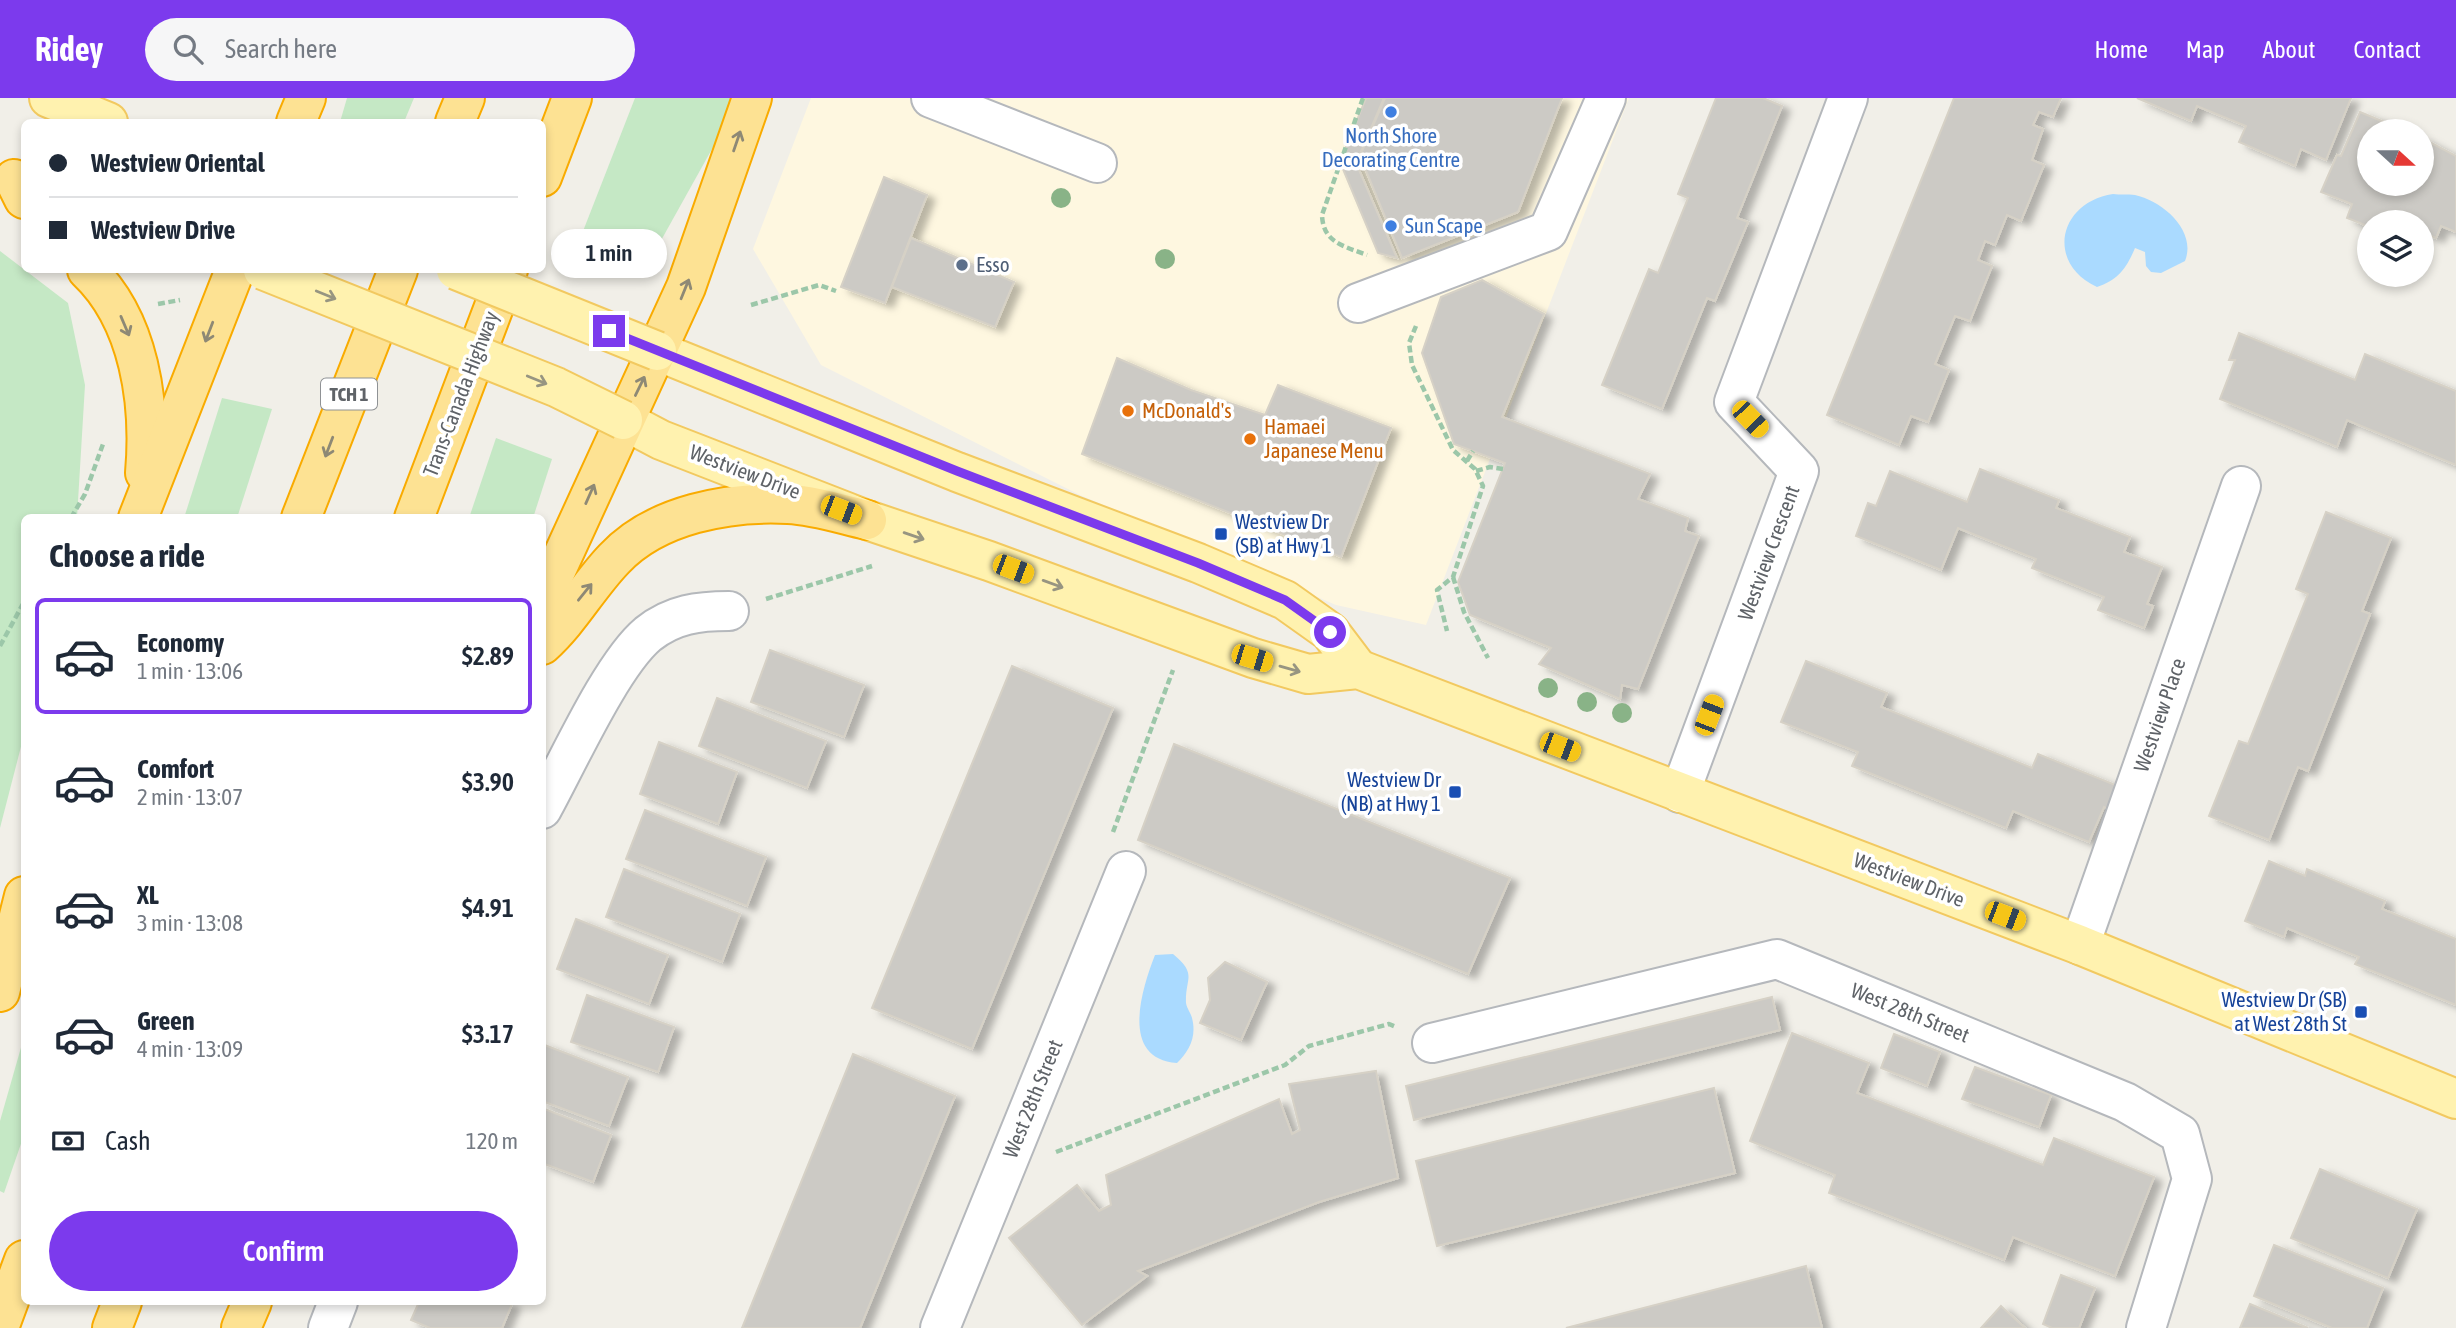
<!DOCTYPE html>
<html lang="en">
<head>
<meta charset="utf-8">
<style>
  :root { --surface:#fff; --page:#f6f6f7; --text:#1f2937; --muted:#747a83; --line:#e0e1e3; --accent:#7c3aed }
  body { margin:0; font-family:"Asap Condensed",sans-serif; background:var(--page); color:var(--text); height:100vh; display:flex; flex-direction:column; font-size:26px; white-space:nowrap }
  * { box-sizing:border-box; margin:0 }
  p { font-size:23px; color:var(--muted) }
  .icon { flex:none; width:38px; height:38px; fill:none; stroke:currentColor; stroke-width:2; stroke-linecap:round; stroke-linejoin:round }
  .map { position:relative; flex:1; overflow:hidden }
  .side { position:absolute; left:21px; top:416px; width:525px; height:791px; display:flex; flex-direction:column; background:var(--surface); border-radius:10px; box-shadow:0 4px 10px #0003 }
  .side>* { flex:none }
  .guide { position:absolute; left:21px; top:21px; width:525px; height:154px; border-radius:10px; box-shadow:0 4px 10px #0003; display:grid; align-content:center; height:154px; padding:0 28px; background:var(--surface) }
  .needle { width:46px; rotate:111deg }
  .tools { position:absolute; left:2357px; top:21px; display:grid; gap:14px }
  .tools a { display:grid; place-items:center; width:77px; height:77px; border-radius:50%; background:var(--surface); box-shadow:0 4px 10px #0003; font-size:35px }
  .end { position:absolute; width:32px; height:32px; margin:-16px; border:9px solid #7c3aed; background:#fff; box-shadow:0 0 0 4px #fff }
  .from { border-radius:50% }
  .bubble { position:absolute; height:49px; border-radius:24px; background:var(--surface); box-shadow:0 4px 10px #0003; font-size:23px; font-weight:600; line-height:49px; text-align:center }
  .car { position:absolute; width:21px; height:42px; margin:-21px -10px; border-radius:9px; box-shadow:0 0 5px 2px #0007; background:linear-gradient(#f5c518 24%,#345 0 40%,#f5c518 0 76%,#345 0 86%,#f5c518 0) }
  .guide b { display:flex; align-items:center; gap:24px; height:66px; font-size:26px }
  .guide b+b { border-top:2px solid var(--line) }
  .guide i { width:18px; height:18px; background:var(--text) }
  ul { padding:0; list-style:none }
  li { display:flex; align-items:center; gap:21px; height:116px; margin:0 14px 10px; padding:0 14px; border:4px solid transparent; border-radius:10px }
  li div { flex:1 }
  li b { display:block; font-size:26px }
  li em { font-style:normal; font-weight:600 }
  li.on { border-color:var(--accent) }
  li>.icon { width:63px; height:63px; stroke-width:1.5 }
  h2 { padding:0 28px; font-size:32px; line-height:84px }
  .pay { display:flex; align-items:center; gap:18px; height:77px; padding:0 28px; font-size:26px }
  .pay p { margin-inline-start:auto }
  .action { display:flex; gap:14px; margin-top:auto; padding:14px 28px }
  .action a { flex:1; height:80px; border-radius:42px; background:var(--accent); color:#fff; font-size:28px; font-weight:600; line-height:80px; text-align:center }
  header { display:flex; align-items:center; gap:42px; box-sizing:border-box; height:98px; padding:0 35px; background:var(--accent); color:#fff }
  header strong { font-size:33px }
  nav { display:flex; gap:38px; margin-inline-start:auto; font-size:24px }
  .search { width:490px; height:63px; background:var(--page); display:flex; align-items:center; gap:18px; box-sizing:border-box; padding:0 24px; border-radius:38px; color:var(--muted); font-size:26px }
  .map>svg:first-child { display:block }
</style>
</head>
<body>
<header>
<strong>Ridey</strong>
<div class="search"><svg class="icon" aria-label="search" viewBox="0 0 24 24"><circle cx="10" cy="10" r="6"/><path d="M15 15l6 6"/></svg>Search here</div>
<nav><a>Home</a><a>Map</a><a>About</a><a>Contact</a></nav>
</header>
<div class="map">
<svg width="2456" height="1230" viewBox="0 0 2456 1230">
  <defs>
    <filter id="shadow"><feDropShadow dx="8" dy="4.5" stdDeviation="3.5" flood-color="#0004"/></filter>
  </defs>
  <rect width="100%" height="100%" fill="#f1efe8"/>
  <polygon fill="#fef7e0" points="811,0 1629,0 1426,527 1336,507 1080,397 821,267 753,151"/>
  <g fill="#c5e8c5">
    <polygon points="347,0 414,0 404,24 340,24"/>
    <polygon points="635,0 732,0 722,33 644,173 578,146"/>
    <polygon points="0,153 68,205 85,287 77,420 24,420 24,637 0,730"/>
    <polygon points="222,300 272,311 237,420 184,420"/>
    <polygon points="496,340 552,361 533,420 469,420"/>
    <polygon points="24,939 24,1037 4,1095 0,1093 0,1023"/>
  </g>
  <g fill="#aadaff">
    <path d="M 2113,96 C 2120,97 2128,96 2135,97 C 2163,103 2197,133 2185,163 L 2161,175 L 2151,174 L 2146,168 L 2145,154 L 2135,150 C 2126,171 2118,182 2097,189 C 2045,165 2059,104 2113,96 Z"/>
    <path d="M 1173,856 C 1198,877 1185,879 1186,905 C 1187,911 1191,915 1192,920 C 1197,939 1189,953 1177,965 C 1120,961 1141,893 1155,857 Z"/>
  </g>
  <g fill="#cccac5" stroke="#d6d1c6" stroke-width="2" filter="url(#shadow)">
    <polygon points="1366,0 1384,0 1356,65 1397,160 1378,155 1340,64"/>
    <polygon points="1385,0 1562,0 1518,114 1402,160 1360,58"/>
    <polygon points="1716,0 1763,0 1782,8 1737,120 1748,124 1715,203 1707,200 1662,311 1602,287 1649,171 1658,175 1688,100 1678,96"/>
    <polygon points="1954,0 2061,0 2053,19 2039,14 2033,27 2043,31 2032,62 2044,67 2021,123 2007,117 1995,147 1985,143 1978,162 1992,168 1970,223 1955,218 1935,266 1949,272 1928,324 1911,318 1899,347 1827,317"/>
    <polygon points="2137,0 2351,0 2326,62 2301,51 2295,68 2239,44 2246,28 2197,8 2191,23"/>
    <polygon points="2360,14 2384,24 2381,28 2395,33 2370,33 2370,86 2422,86 2422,40 2456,58 2456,134 2441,128 2436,140 2422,134 2422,124 2370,124 2370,129 2347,120 2352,106 2321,94 2337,57 2341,58"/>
    <polygon points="884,79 927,97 885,205 841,189"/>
    <polygon points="911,140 1014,184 995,229 892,189"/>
    <polygon points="1482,182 1544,216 1502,319 1650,376 1638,401 1688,420 1685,433 1699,438 1638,591 1622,587 1620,601 1539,566 1551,550 1470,517 1458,484 1505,365 1454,346 1422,255 1441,199"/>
    <polygon points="2239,235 2355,282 2365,256 2456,293 2456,367 2347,322 2337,349 2220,301 2235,262 2229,262"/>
    <polygon points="1117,260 1191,292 1265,317 1278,287 1391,330 1341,459 1082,356"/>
    <polygon points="1980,371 2059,402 2056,410 2130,439 2124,454 2162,469 2147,506 2153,508 2144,530 2098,512 2104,499 2032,470 2036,461 1958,430 1941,472 1856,438 1868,405 1876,408 1890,373 1967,404"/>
    <polygon points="2326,414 2391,440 2362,513 2370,516 2308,673 2298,669 2269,742 2209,718 2239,643 2248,646 2308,496 2296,491"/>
    <polygon points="770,552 864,587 844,639 751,604"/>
    <polygon points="1806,563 1887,595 1881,609 2032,670 2038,656 2118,688 2109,711 2104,709 2089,744 2013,713 2006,730 1852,668 1858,654 1781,624"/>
    <polygon points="1012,568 1113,610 972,951 872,910"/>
    <polygon points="717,600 826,643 807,690 699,648"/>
    <polygon points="659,644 737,674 718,726 640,696"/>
    <polygon points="1174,646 1510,780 1468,876 1138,742"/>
    <polygon points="645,712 766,759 747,808 626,761"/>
    <polygon points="2269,763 2305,778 2307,771 2385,803 2382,811 2456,841 2456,907 2355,866 2359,859 2287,830 2284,839 2245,823"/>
    <polygon points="624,771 740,816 722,864 606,819"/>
    <polygon points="576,821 668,857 649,906 557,871"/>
    <polygon points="1225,864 1267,884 1241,942 1200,925 1210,902 1208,880"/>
    <polygon points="587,897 674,929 658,974 571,944"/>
    <polygon points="1772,899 1780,932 1414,1022 1406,988"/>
    <polygon points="1792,935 1869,965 1857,995 2043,1067 2054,1040 2154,1079 2115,1178 2013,1139 2004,1162 1829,1095 1835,1077 1750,1043"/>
    <polygon points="1894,936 1940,954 1927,988 1881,970"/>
    <polygon points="542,946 628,979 609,1028 542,1003"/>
    <polygon points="853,956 955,998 860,1230 742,1230"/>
    <polygon points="1975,969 2051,997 2039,1029 1962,1001"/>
    <polygon points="1376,973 1398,1080 1319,1104 1138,1173 1147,1178 1082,1227 1009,1140 1077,1087 1099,1113 1111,1107 1106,1077 1279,1001 1292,1036 1300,1032 1289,986"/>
    <polygon points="1714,990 1735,1075 1437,1148 1416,1063"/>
    <polygon points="542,1010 611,1037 593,1084 542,1065"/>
    <polygon points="2320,1071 2417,1111 2388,1180 2291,1140"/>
    <polygon points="2274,1147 2383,1190 2367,1230 2332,1230 2254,1198"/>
    <polygon points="1806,1168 1822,1230 1566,1230"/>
    <polygon points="2061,1177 2095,1190 2079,1230 2052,1230 2043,1226"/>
    <polygon points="419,1204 507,1204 512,1206 502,1230 430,1230 411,1222"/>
    <polygon points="2250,1206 2308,1230 2240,1230"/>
    <polygon points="2001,1208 2025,1230 1981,1230"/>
  </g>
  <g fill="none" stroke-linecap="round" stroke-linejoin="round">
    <defs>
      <g id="minor">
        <polyline points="931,0 1097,65"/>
        <polyline points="1358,205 1548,133 1606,0"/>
        <polyline points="1680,695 1799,373 1734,304 1848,0"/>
        <path d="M 542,711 C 567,666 611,567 648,536 C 673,516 699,513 729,513"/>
        <polyline points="2080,847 2241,388"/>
        <polyline points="1432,945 1777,861 2125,1004 2180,1036 2192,1081 2146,1230"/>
        <polyline points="328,1230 338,1204"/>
        <polyline points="940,1230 1126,773"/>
      </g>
      <g id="major">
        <polyline points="49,0 108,24"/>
        <polyline points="657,253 957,374 1198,465 1285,502 1330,534 1358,571"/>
        <polyline points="623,322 661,342 867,422 989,463 1253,560 1308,576 1358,571 2080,847 2456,1001"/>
      </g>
      <g id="highway">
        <polyline points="296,24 306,0"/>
        <polyline points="455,24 465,0"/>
        <polyline points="542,79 572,0"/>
        <polyline points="14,81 24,101"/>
        <path d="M 87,172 C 140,222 151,306 145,375"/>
        <polyline points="138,420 235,172"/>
        <polyline points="301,420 398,172"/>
        <polyline points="414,420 508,172"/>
        <polyline points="542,503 686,189 752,0"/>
        <path d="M 542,547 C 570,522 588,488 614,461 C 656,416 729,403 788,406 C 814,407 841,416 867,422"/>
        <polyline points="0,894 24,798"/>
        <polyline points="0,1227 24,1162"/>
        <polyline points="112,1230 122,1204"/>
        <polyline points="241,1230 252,1204"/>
      </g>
    </defs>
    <use href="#minor" stroke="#b5b8bc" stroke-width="42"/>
    <use href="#major" stroke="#f2c960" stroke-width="42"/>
    <use href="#highway" stroke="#f9ab00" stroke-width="42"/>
    <g stroke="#9cc7a9" stroke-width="4.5" stroke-dasharray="7 3.5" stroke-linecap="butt">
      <path d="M 1363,0 L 1322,117 C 1323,145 1344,148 1367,157"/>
      <polyline points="158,206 180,202"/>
      <polyline points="751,207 819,187 836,193"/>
      <polyline points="1416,228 1409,245 1412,267 1453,352 1475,371 1483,388 1453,479 1437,492 1447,533"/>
      <polyline points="1467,363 1473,353"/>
      <polyline points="1476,373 1490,369 1503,371"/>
      <polyline points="71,420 85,396 103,346"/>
      <polyline points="1453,479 1464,514 1488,560"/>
      <polyline points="766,501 872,468"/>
      <polyline points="0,548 24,504"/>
      <polyline points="1113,734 1173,572"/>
      <polyline points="1056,1054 1285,967 1309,948 1389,926 1396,929"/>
    </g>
    <use href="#minor" stroke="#fff" stroke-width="38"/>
    <use href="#major" stroke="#fff2af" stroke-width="38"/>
    <use href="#highway" stroke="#fde293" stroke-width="38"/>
    <defs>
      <g id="major-bridge">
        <polyline points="263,172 556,289 623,322"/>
        <polyline points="456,172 657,253"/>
      </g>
    </defs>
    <use href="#major-bridge" stroke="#f2c960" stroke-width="42" stroke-linecap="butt"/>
    <use href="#major-bridge" stroke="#fff2af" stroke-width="38"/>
  </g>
  <g fill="#89b387">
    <circle cx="1061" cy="100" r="10"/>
    <circle cx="1165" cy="161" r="10"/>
    <circle cx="1548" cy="590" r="10"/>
    <circle cx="1587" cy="604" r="10"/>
    <circle cx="1622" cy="615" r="10"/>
  </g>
  <defs><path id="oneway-shaft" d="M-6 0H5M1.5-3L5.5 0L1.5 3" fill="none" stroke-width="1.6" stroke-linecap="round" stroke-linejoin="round" transform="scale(1.75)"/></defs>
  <g stroke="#8e8975">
    <use href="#oneway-shaft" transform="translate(737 43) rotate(-71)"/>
    <use href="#oneway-shaft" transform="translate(685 191) rotate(-68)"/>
    <use href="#oneway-shaft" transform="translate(125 228) rotate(67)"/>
    <use href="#oneway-shaft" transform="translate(209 234) rotate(111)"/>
    <use href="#oneway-shaft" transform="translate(640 288) rotate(-64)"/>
    <use href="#oneway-shaft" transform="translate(329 349) rotate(111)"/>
    <use href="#oneway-shaft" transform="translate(590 396) rotate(-66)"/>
    <use href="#oneway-shaft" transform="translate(585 494) rotate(-51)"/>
  </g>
  <g stroke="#979581">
    <use href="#oneway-shaft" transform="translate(326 197) rotate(22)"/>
    <use href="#oneway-shaft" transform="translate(537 282) rotate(22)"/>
    <use href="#oneway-shaft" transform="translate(914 438) rotate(19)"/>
    <use href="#oneway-shaft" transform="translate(1053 486) rotate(20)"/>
    <use href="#oneway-shaft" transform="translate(1290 571) rotate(16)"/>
  </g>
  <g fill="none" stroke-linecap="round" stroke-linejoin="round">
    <polyline stroke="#7c3aed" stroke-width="9" points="609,233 957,373 1198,465 1285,502 1330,534"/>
  </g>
  <g fill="#3f7fe0" stroke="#fff" stroke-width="2.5">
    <circle cx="1391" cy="14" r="7"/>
    <circle cx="1391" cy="128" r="7"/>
  </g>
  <circle fill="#5c6f8a" stroke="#fff" stroke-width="2.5" cx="962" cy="167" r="7"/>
  <g fill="#e8710a" stroke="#fff" stroke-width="2.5">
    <circle cx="1128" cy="313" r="7"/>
    <circle cx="1250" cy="341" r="7"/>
  </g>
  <g fill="#1a4fb4" stroke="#fff" stroke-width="2.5">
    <rect x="1214" y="429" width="14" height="14" rx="3.5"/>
    <rect x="1448" y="687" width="14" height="14" rx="3.5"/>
    <rect x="2354" y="907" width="14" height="14" rx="3.5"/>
  </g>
  <g text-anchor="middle" stroke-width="7" stroke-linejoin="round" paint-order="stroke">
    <rect fill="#fff" stroke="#8f9295" stroke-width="2" x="321" y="280.5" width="56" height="31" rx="5"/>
    <g font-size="19" font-weight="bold" fill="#5f6368">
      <text x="349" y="303">TCH 1</text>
    </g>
    <g font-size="21" fill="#366cbe" stroke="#fff">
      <text x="1391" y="45">North Shore<tspan x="1391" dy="24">Decorating Centre</tspan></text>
      <text x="1405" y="135" text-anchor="start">Sun Scape</text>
    </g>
    <g font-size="21" fill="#4e5e75" stroke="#fff" text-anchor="start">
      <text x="976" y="174">Esso</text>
    </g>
    <g font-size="21" fill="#5f6368" stroke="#fff">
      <text transform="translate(461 296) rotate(-69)" y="7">Trans-Canada Highway</text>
      <text transform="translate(745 374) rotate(21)" y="7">Westview Drive</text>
      <text transform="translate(1769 455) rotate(-70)" y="7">Westview Crescent</text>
      <text transform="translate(2160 617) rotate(-71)" y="7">Westview Place</text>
      <text transform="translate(1909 782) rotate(21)" y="7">Westview Drive</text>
      <text transform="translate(1910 915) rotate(22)" y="7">West 28th Street</text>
      <text transform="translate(1033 1001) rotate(-68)" y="7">West 28th Street</text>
    </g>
    <g font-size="21" fill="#c56008" stroke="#fff" text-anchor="start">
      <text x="1142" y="320">McDonald's</text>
      <text x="1264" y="336">Hamaei<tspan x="1264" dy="24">Japanese Menu</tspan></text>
    </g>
    <g font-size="21" fill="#164399" stroke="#fff" text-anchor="end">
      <text x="1235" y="431" text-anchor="start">Westview Dr<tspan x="1235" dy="24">(SB) at Hwy 1</tspan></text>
      <text x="1441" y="689">Westview Dr<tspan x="1441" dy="24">(NB) at Hwy 1</tspan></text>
      <text x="2347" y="909">Westview Dr (SB)<tspan x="2347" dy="24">at West 28th St</tspan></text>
    </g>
  </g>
</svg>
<div class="tools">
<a><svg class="needle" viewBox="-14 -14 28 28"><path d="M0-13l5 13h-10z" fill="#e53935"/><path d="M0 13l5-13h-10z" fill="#747a83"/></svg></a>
<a><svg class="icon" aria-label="layers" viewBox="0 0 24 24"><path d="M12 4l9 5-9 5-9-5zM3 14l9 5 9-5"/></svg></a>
</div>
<i class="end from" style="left:1330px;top:534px"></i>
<i class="end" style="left:609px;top:233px"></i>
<div class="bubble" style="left:551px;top:131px;width:116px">1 min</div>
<i class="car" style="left:1750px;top:321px;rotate:136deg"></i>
<i class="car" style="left:841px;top:412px;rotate:111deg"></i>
<i class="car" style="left:1013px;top:471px;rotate:111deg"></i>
<i class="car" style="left:1252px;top:560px;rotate:107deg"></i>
<i class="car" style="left:1709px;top:617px;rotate:21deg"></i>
<i class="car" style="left:1560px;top:649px;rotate:111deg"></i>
<i class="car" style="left:2005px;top:818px;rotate:111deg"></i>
<div class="guide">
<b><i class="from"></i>Westview Oriental</b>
<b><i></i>Westview Drive</b>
</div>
<section class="side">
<h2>Choose a ride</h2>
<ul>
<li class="on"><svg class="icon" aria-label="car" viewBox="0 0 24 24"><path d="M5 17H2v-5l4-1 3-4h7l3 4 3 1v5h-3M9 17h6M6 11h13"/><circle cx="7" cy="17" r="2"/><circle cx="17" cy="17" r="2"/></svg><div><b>Economy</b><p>1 min · 13:06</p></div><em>$2.89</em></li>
<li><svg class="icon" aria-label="car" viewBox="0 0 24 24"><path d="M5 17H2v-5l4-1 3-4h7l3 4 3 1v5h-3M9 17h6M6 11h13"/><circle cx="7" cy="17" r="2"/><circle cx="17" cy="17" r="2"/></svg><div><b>Comfort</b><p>2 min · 13:07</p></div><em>$3.90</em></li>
<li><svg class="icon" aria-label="car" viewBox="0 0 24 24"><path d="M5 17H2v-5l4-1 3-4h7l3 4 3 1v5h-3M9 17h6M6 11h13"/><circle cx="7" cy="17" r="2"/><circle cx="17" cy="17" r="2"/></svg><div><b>XL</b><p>3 min · 13:08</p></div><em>$4.91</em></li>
<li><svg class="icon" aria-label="car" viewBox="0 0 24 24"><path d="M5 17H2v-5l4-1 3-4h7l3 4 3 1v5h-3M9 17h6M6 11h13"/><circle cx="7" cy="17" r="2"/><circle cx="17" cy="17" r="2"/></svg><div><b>Green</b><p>4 min · 13:09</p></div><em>$3.17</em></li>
</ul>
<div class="pay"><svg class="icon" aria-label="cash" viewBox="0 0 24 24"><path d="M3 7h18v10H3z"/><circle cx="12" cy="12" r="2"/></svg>Cash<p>120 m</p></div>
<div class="action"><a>Confirm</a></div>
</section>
</div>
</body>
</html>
